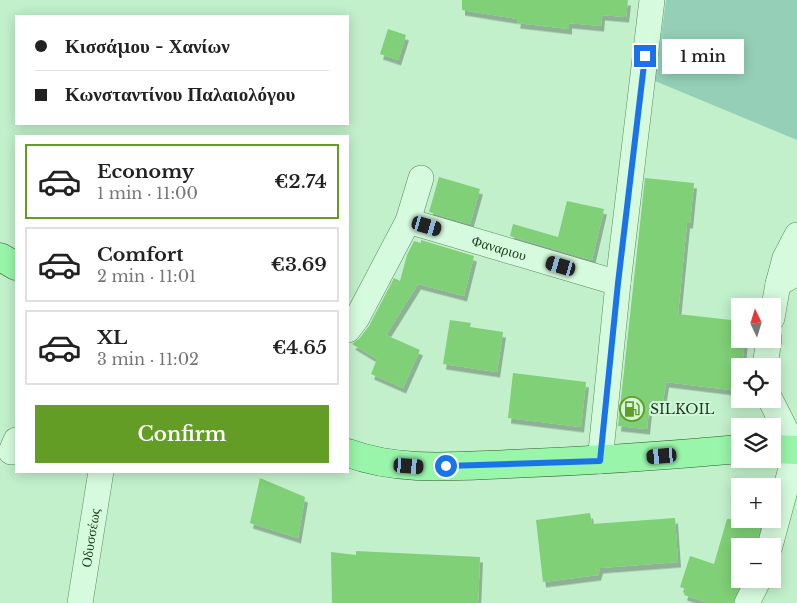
<!DOCTYPE html>
<html lang="en">
<head>
<meta charset="utf-8">
<style>
  :root { --surface:#fff; --page:#f6f6f6; --text:#222; --muted:#767676; --line:#e0e0e0; --accent:#639d25 }
  body { margin:0; font-family:"Libre Baskerville",serif; background:var(--page); color:var(--text); height:100vh; display:flex; flex-direction:column; font-size:19px; white-space:nowrap }
  * { box-sizing:border-box; margin:0 }
  p { font-size:16px; color:var(--muted) }
  .icon { flex:none; width:28px; height:28px; fill:none; stroke:currentColor; stroke-width:2; stroke-linecap:round; stroke-linejoin:round }
  .map { position:relative; flex:1; overflow:hidden }
  .sheet { position:absolute; left:15px; top:135px; width:334px; height:338px; display:flex; flex-direction:column; background:var(--surface); border-radius:0px; box-shadow:0 2px 12px #0003 }
  .sheet>* { flex:none }
  .top-card { position:absolute; left:15px; top:15px; width:334px; height:110px; border-radius:0px; box-shadow:0 2px 12px #0003; display:grid; align-content:center; height:110px; padding:0 20px; background:var(--surface) }
  .needle { width:32px; rotate:356deg }
  .fabs { position:absolute; left:731px; top:298px; display:grid; gap:10px }
  .fabs a { display:grid; place-items:center; width:50px; height:50px; border-radius:0px; background:var(--surface); box-shadow:0 2px 12px #0003; font-size:25px }
  .end { position:absolute; width:22px; height:22px; margin:-11px; border:6px solid #1a73e8; background:#fff; box-shadow:0 0 0 2px #fff }
  .from { border-radius:50% }
  .bubble { position:absolute; height:35px; border-radius:0px; background:var(--surface); box-shadow:0 2px 12px #0003; font-size:16px; font-weight:600; line-height:35px; text-align:center }
  .car { position:absolute; width:15px; height:30px; margin:-15px -8px; border-radius:6px; box-shadow:0 0 4px 1px #0007; background:linear-gradient(#222 24%,#8ab4d8 0 40%,#222 0 76%,#8ab4d8 0 86%,#222 0) }
  .top-card b { display:flex; align-items:center; gap:18px; height:48px; font-size:19px }
  .top-card b+b { border-top:1px solid var(--line) }
  .top-card i { width:12px; height:12px; background:var(--text) }
  ul { padding:9px 0 0; list-style:none }
  li { display:flex; align-items:center; gap:15px; height:75px; margin:0 10px 8px; padding:0 10px; border:2px solid var(--line); border-radius:0px }
  li div { flex:1 }
  li b { display:block; font-size:19px }
  li em { font-style:normal; font-weight:600 }
  li.selected { border-color:var(--accent) }
  li>.icon { width:45px; height:45px; stroke-width:1.5 }
  .cta { display:flex; gap:10px; margin-top:auto; padding:10px 20px }
  .cta a { flex:1; height:58px; border-radius:0px; background:var(--accent); color:#fff; font-size:20px; font-weight:600; line-height:58px; text-align:center }
  .map>svg:first-child { display:block }
</style>
</head>
<body>
<div class="map">
<svg width="797" height="603" viewBox="0 0 797 603">
  <defs>
    <filter id="shadow"><feDropShadow dx="3" dy="5.5" stdDeviation="0" flood-color="#0004"/></filter>
  </defs>
  <rect width="100%" height="100%" fill="#c2f0cb"/>
  <polygon fill="#95cfb8" points="666,0 797,0 797,140 655,81"/>
  <g fill="#7fd076" filter="url(#shadow)">
    <polygon points="462,0 628,0 626,17 602,15 601,26 569,23 569,29 517,23 518,19 462,10"/>
    <polygon points="388,29 406,35 398,60 380,54"/>
    <polygon points="439,177 480,189 470,224 429,212"/>
    <polygon points="645,178 694,183 690,223 687,223 678,314 740,321 740,339 745,339 742,366 740,366 739,391 666,382 663,402 650,400 647,429 618,426"/>
    <polygon points="567,201 604,209 592,260 510,236 513,224 558,237"/>
    <polygon points="421,240 474,256 464,296 418,284 386,335 420,350 403,388 371,374 377,359 352,344 359,339 369,326 394,278 400,281 407,255 414,241 421,243"/>
    <polygon points="450,320 471,323 470,327 503,332 497,372 443,364"/>
    <polygon points="513,373 586,382 581,427 508,418"/>
    <polygon points="260,478 305,497 298,538 250,523"/>
    <polygon points="590,513 592,524 675,518 678,562 600,568 598,575 543,582 536,520"/>
    <polygon points="727,519 762,519 756,546 740,546 740,579 742,579 733,603 709,603 684,595 686,589 680,587 690,556 714,564"/>
    <polygon points="356,551 480,557 478,603 332,603 331,552 356,555"/>
  </g>
  <g fill="none" stroke-linecap="round" stroke-linejoin="round">
    <defs>
      <g id="minor">
        <path id="s1" d="M 408,221 L 618,283"/>
        <polyline points="778,284 785,258 797,235"/>
        <polyline points="772,318 778,284 797,273"/>
        <polyline points="348,330 357,318 408,221 421,178"/>
        <polyline points="765,366 769,339"/>
        <polyline points="770,399 796,450 770,546"/>
        <polyline points="11,452 16,440"/>
        <polyline points="600,461 618,283 652,0"/>
        <path id="s2" d="M 80,603 L 101,471"/>
        <polyline points="747,603 759,579"/>
      </g>
      <g id="major">
        <polyline points="0,257 16,266"/>
        <polyline points="772,449 797,450"/>
        <path d="M 348,453 C 400,472 455,466 509,464 C 587,461 663,456 740,449"/>
      </g>
    </defs>
    <use href="#minor" stroke="#588b59" stroke-width="26"/>
    <use href="#major" stroke="#2f592d" stroke-width="29"/>
    <use href="#minor" stroke="#d6fadd" stroke-width="25"/>
    <use href="#major" stroke="#98f5a9" stroke-width="28"/>
  </g>
  <g fill="none" stroke-linecap="round" stroke-linejoin="round">
    <polyline stroke="#1a73e8" stroke-width="6" points="446,466 600,461 618,283 645,56"/>
  </g>
  <defs>
    <symbol id="fuel-ring" viewBox="-11 -11 22 22"><circle r="9.5" fill="#d2f7da" stroke="#639d25" stroke-width="1.5"/><path d="M-5.5-6h7V0h2V4h1.3V-2.5L3-4.5l.8-.8L6-3V5H2.5V1h-1V6h-7ZM-4.2-4.7v3.2H.2V-4.7Z" fill="#639d25"/></symbol>
  </defs>
  <g fill-rule="evenodd">
    <use href="#fuel-ring" x="618" y="395" width="28" height="28"/>
  </g>
  <g text-anchor="middle" stroke-width="4" stroke-linejoin="round" paint-order="stroke">
    <g font-size="14" fill="#1e3a1d" stroke="#d2f7da">
      <text dy="5" stroke="none"><textPath href="#s1" startOffset="95">Φαναριου</textPath></text>
      <text dy="5" stroke="none"><textPath href="#s2" startOffset="66">Οδυσσέως</textPath></text>
    </g>
    <g font-size="14" fill="#1e3a1d" stroke="#d2f7da" text-anchor="start">
      <text x="650" y="414">SILKOIL</text>
    </g>
  </g>
</svg>
<div class="fabs">
<a><svg class="needle" viewBox="-14 -14 28 28"><path d="M0-13l5 13h-10z" fill="#e53935"/><path d="M0 13l5-13h-10z" fill="#767676"/></svg></a>
<a><svg class="icon" aria-label="locate" viewBox="0 0 24 24"><circle cx="12" cy="12" r="6"/><path d="M12 2v4M12 18v4M2 12h4M18 12h4"/></svg></a>
<a><svg class="icon" aria-label="layers" viewBox="0 0 24 24"><path d="M12 4l9 5-9 5-9-5zM3 14l9 5 9-5"/></svg></a>
<a>+</a>
<a>−</a>
</div>
<i class="end from" style="left:446px;top:466px"></i>
<i class="end" style="left:645px;top:56px"></i>
<div class="bubble" style="left:662px;top:39px;width:82px">1 min</div>
<i class="car" style="left:427px;top:226px;rotate:106deg"></i>
<i class="car" style="left:561px;top:266px;rotate:286deg"></i>
<i class="car" style="left:662px;top:456px;rotate:265deg"></i>
<i class="car" style="left:409px;top:466px;rotate:94deg"></i>
<div class="top-card">
<b><i class="from"></i>Κισσάμου - Χανίων</b>
<b><i></i>Κωνσταντίνου Παλαιολόγου</b>
</div>
<section class="sheet">
<ul>
<li class="selected"><svg class="icon" aria-label="car" viewBox="0 0 24 24"><path d="M5 17H2v-5l4-1 3-4h7l3 4 3 1v5h-3M9 17h6M6 11h13"/><circle cx="7" cy="17" r="2"/><circle cx="17" cy="17" r="2"/></svg><div><b>Economy</b><p>1 min · 11:00</p></div><em>€2.74</em></li>
<li><svg class="icon" aria-label="car" viewBox="0 0 24 24"><path d="M5 17H2v-5l4-1 3-4h7l3 4 3 1v5h-3M9 17h6M6 11h13"/><circle cx="7" cy="17" r="2"/><circle cx="17" cy="17" r="2"/></svg><div><b>Comfort</b><p>2 min · 11:01</p></div><em>€3.69</em></li>
<li><svg class="icon" aria-label="car" viewBox="0 0 24 24"><path d="M5 17H2v-5l4-1 3-4h7l3 4 3 1v5h-3M9 17h6M6 11h13"/><circle cx="7" cy="17" r="2"/><circle cx="17" cy="17" r="2"/></svg><div><b>XL</b><p>3 min · 11:02</p></div><em>€4.65</em></li>
</ul>
<div class="cta"><a>Confirm</a></div>
</section>
</div>
</body>
</html>
